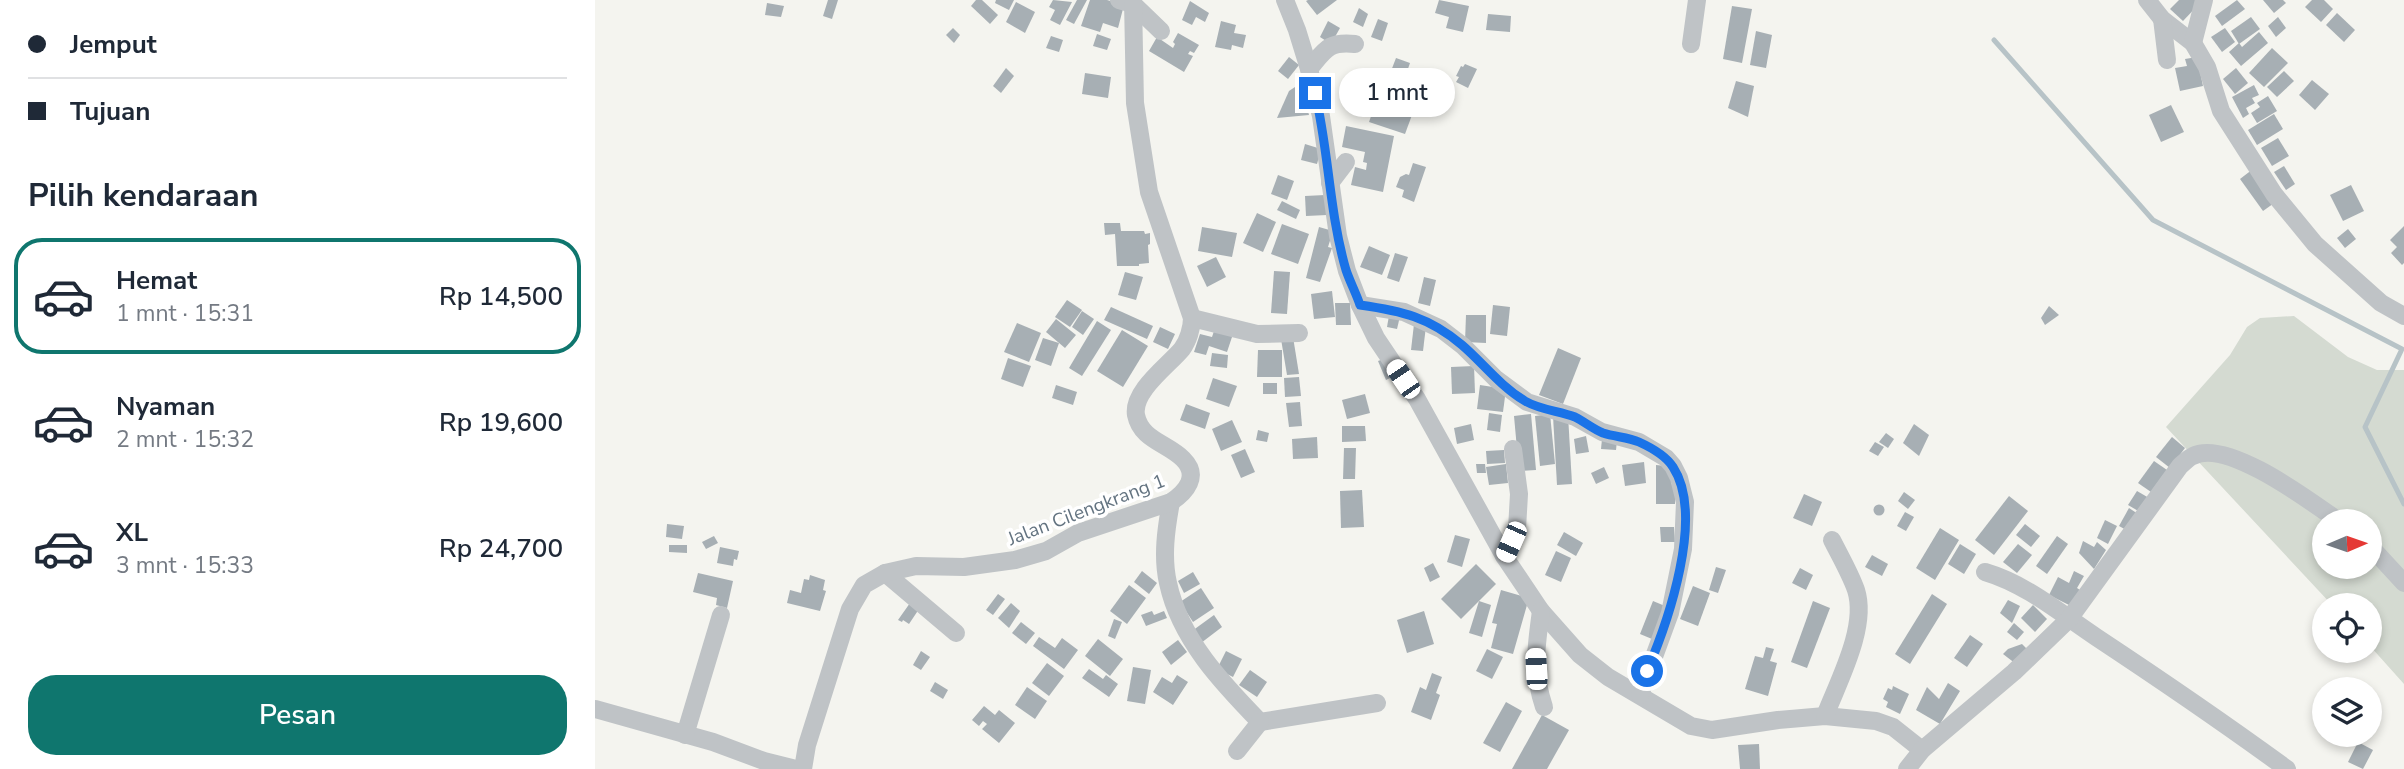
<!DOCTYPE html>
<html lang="id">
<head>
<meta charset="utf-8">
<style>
  :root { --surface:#fff; --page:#f2f2f3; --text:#1f2937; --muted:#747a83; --line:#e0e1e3; --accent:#0f766e }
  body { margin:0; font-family:"Nunito Sans",sans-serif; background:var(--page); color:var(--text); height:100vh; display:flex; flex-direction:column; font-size:26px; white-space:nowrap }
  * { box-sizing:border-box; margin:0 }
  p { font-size:23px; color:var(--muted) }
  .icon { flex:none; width:38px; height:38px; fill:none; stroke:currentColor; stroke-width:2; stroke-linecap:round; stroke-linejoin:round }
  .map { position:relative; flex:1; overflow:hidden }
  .details { display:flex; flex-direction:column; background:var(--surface); width:595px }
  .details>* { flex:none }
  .banner { display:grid; align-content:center; height:154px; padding:0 28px; background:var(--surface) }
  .needle { width:46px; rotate:88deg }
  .controls { position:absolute; left:1717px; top:509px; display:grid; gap:14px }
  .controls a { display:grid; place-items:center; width:70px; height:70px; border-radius:50%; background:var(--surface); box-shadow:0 4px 10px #0003; font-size:35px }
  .end { position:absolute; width:32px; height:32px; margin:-16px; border:9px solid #1a73e8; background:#fff; box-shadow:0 0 0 4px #fff }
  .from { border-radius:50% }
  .bubble { position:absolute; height:49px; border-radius:24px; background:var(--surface); box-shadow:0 4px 10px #0003; font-size:23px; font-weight:600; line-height:49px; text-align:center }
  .car { position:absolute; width:21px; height:42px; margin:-21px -10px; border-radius:9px; box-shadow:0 0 5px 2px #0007; background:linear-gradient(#fff 24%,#345 0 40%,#fff 0 76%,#345 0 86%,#fff 0) }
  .banner b { display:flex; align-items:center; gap:24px; height:66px; font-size:26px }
  .banner b+b { border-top:2px solid var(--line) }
  .banner i { width:18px; height:18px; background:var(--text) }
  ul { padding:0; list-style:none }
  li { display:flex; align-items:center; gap:21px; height:116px; margin:0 14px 10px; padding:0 14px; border:4px solid transparent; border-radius:28px }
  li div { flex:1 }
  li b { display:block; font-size:26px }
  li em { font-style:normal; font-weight:600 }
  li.selected { border-color:var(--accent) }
  li>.icon { width:63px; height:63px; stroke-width:1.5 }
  h2 { padding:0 28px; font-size:32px; line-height:84px }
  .primary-button { display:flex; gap:14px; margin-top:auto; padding:14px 28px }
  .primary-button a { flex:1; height:80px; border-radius:28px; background:var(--accent); color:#fff; font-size:28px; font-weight:600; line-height:80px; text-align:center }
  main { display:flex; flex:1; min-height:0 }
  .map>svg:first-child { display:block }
</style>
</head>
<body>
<main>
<section class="details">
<div class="banner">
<b><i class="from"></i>Jemput</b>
<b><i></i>Tujuan</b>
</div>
<h2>Pilih kendaraan</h2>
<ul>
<li class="selected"><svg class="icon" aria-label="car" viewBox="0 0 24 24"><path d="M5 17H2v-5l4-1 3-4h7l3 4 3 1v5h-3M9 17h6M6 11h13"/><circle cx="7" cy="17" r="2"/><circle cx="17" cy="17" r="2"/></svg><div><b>Hemat</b><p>1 mnt · 15:31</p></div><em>Rp 14,500</em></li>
<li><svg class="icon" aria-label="car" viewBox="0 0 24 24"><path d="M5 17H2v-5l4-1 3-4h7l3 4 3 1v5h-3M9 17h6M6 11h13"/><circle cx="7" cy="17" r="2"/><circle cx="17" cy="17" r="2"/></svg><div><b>Nyaman</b><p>2 mnt · 15:32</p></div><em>Rp 19,600</em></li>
<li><svg class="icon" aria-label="car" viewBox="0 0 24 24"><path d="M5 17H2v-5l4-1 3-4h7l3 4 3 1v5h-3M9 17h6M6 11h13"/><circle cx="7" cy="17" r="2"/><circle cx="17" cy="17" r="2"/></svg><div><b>XL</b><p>3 mnt · 15:33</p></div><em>Rp 24,700</em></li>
</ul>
<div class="primary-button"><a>Pesan</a></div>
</section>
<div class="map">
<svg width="1809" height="769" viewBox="0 0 1809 769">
  <rect width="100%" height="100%" fill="#f4f4ef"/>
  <path fill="#d4dad1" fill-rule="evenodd" d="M 1699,316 L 1753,357 L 1782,370 L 1809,370 L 1809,684 L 1775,646 L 1774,606 L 1737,605 L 1571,427 L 1635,355 L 1652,327 L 1665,318 ZM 1729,522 L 1774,522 L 1774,567 L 1729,567 Z"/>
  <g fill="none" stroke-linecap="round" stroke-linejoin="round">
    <polyline stroke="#b7c3c7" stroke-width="5" points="1399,40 1558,220 1807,349 1770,427 1809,504"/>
  </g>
  <g fill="#a7afb4">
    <polygon points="233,0 243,0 237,19 228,16"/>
    <polygon points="381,0 387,0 403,15 395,24 376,6"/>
    <polygon points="401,0 419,0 414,10 400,3"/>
    <polygon points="458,0 477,2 465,25 455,20 460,10 454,7"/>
    <polygon points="482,0 492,0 479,24 471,20"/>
    <polygon points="495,0 512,0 529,5 523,28 508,23 505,32 486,26"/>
    <polygon points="713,0 742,0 722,15 711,1"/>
    <polygon points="844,0 874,6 868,32 851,28 854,17 840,13"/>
    <polygon points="1584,0 1601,0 1605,3 1588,21 1575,9"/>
    <polygon points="1642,0 1650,9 1627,26 1620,16"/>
    <polygon points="1668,0 1688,0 1691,3 1679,13"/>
    <polygon points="1717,0 1729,0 1738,9 1726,22 1710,7"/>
    <polygon points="595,1 614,13 610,22 601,17 597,25 587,20"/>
    <polygon points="421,2 440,12 430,33 411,22"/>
    <polygon points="172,3 189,6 186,17 170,15"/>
    <polygon points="1137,6 1157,9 1147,63 1128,59"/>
    <polygon points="764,8 773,14 768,27 758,22"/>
    <polygon points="1742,13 1760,30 1749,42 1731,25"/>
    <polygon points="893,14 916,16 915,32 891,30"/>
    <polygon points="1656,17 1665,29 1644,44 1636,31"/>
    <polygon points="1683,17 1691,28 1681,37 1673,26"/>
    <polygon points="783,19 793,23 787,41 776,37"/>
    <polygon points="626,21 641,25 639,33 651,35 648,48 637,45 636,50 620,47"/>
    <polygon points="733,21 745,28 736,44 725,37"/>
    <polygon points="358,28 365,35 359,43 351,35"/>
    <polygon points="1630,28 1640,42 1627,52 1616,37"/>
    <polygon points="1161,31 1177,35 1171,68 1155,65"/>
    <polygon points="1664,32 1673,43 1646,66 1634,52 1644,43 1647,47"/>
    <polygon points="583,33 604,45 599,53 595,51 593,54 598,56 589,72 554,51 562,37 578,48 580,44 578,42"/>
    <polygon points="502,34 516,39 512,50 498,46"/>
    <polygon points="456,36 468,40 464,52 451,48"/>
    <polygon points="1677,48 1693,63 1669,87 1654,73"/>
    <polygon points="694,57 704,65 693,79 683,71"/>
    <polygon points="1602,57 1608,86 1585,91 1580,68 1592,66 1590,59"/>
    <polygon points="801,58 815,63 806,89 791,84"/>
    <polygon points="870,64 882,69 873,88 861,82 864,77 861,76 866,66 868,67"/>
    <polygon points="411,68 419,76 406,93 398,86"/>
    <polygon points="1641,68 1653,83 1640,94 1628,79"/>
    <polygon points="824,71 838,77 830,98 815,92"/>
    <polygon points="1689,71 1699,81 1682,97 1672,87"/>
    <polygon points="490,73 516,77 513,98 487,94"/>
    <polygon points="1717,80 1734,94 1720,110 1704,95"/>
    <polygon points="1141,81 1159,86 1153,117 1133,108"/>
    <polygon points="706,83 714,115 682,118 694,91"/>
    <polygon points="1659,85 1664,95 1657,98 1660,103 1651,108 1654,114 1648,118 1637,97"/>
    <polygon points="804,92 821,100 815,112 798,105"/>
    <polygon points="1673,96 1682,111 1662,123 1656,113 1665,107 1662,103"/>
    <polygon points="781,102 817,115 810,134 774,122"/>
    <polygon points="1576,105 1589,132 1566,142 1554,115"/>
    <polygon points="1679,114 1688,129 1662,145 1653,130"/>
    <polygon points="751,126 799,136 788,192 756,185 760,167 771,170 772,163 768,162 770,152 747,147"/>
    <polygon points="1683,138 1694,156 1677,166 1666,148"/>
    <polygon points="710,144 726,149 722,164 706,160"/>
    <polygon points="818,163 831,167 819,202 807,197 809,190 801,187 805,177 811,174 814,175"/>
    <polygon points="1689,166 1700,184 1691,190 1679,172"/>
    <polygon points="1658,169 1682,201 1668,211 1645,179"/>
    <polygon points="683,175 699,181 692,200 676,194"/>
    <polygon points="1756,185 1769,211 1748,221 1735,195"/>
    <polygon points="730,195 732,215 711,216 710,196"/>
    <polygon points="687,201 705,210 701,219 682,210"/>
    <polygon points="662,213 681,222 668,252 648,243"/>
    <polygon points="509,223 525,223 526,231 549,231 550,234 555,233 555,244 553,245 554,263 544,264 544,266 522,266 520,234 510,235"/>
    <polygon points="687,224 714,234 703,264 676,254"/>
    <polygon points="1809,226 1809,263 1807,265 1796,253 1802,247 1795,240"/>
    <polygon points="607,227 642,233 637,257 603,251"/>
    <polygon points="724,227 738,231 733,247 737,248 725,282 711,278"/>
    <polygon points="1753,229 1761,239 1750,248 1742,238"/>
    <polygon points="774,246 795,255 787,275 765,267"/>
    <polygon points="800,253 813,257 804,282 792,278"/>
    <polygon points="621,257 631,277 612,287 602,266"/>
    <polygon points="679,271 695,272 692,314 676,313"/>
    <polygon points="530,272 548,277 541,300 523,295"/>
    <polygon points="829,277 841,280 835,306 823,303"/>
    <polygon points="737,291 740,317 719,319 716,294"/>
    <polygon points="472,300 487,310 475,327 460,317"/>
    <polygon points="740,303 755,303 756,325 741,325"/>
    <polygon points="898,305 915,307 912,336 895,334"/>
    <polygon points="1454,306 1464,315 1450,325 1446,318"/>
    <polygon points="516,307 558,326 552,339 509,320"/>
    <polygon points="795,310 806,312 802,329 792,327"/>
    <polygon points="487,311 499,319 488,335 477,327"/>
    <polygon points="871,315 891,315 891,343 870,342"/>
    <polygon points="461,319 481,335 470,348 451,332"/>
    <polygon points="502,321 516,330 487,376 474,368"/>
    <polygon points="422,323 446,333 434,362 409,352"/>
    <polygon points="819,324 831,326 828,351 816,350"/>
    <polygon points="621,325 639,331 632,352 614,346 611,355 599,352 605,334 617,337"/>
    <polygon points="565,327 580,334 573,349 558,342"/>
    <polygon points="527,330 553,346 528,387 502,371"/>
    <polygon points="698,337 704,374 692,375 686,339"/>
    <polygon points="448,338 464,343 456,366 440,360"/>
    <polygon points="963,348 986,358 968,404 944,395"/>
    <polygon points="663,350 687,350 687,377 662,377"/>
    <polygon points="617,353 633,355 632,368 615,366"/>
    <polygon points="413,358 436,366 428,387 406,379"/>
    <polygon points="791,358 799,376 791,380 783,361"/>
    <polygon points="879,366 880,393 857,394 856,367"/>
    <polygon points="704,377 706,396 690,397 689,378"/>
    <polygon points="618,378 642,386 634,407 611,399"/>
    <rect x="668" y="383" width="14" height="11"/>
    <polygon points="461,385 482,392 478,405 457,398"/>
    <polygon points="885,385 911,389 908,412 882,409"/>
    <polygon points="770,394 775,413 752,419 747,400"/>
    <polygon points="705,402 707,426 694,427 691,403"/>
    <polygon points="591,404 615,413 610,429 585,420"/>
    <polygon points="894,413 907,415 905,432 892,430"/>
    <polygon points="936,414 941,470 924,471 919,416"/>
    <polygon points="955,414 960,464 945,466 940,416"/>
    <polygon points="973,415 977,484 962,485 958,416"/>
    <polygon points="637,420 647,442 626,451 617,429"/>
    <polygon points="876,424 879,440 862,444 859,428"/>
    <polygon points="1319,424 1334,435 1324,456 1308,443"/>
    <polygon points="747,426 770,426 771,441 747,442"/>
    <polygon points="663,430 674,433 672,442 661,440"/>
    <polygon points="1291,433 1299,439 1293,448 1284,442"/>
    <polygon points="991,436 994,452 981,454 979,439"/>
    <polygon points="722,437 723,458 698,459 697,439"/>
    <polygon points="1577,437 1590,448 1575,468 1561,457"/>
    <polygon points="1007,439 1022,441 1021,450 1006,449"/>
    <polygon points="1280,442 1289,447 1283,456 1274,451"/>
    <polygon points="749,448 761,448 760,479 748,479"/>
    <polygon points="650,449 660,472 646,478 636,455"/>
    <polygon points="909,450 910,463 892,464 891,451"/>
    <polygon points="1559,461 1572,470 1556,492 1543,483"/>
    <polygon points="1049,462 1051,483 1030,486 1027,465"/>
    <polygon points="881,464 890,464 891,473 882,473"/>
    <polygon points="911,464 913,483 894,485 891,467"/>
    <polygon points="1061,465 1071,466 1077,472 1076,484 1081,485 1080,504 1061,504"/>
    <polygon points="1009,467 1014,478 1001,484 996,473"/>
    <polygon points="767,490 769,527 746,528 745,491"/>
    <polygon points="1542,491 1554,498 1545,512 1533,505"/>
    <polygon points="1309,492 1320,500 1313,509 1303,501"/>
    <polygon points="1209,494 1227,502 1217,526 1198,518"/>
    <polygon points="1414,496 1433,511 1399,555 1380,540"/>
    <circle cx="1284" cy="510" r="5.5"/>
    <polygon points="1534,508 1543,514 1533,531 1524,526"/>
    <polygon points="1310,512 1319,517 1311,531 1302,526"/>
    <polygon points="1510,520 1522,526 1513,544 1502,538"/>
    <polygon points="72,524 89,526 87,539 71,537"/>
    <polygon points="1430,524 1445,536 1436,547 1421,535"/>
    <polygon points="1065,527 1079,527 1080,542 1066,542"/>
    <polygon points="1345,528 1364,540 1340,580 1321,568"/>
    <polygon points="969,532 988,543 981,556 962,545"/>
    <polygon points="860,535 875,539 867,567 852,562"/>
    <polygon points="119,536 123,543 111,549 107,542"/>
    <polygon points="1462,536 1473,544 1452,574 1441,566"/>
    <polygon points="1488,541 1499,547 1502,542 1511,550 1499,569 1484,553"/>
    <polygon points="1365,544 1381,554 1369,574 1353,564"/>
    <polygon points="1423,544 1437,555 1422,573 1408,562"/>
    <polygon points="74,545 92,545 92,553 74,552"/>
    <polygon points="125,547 144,551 142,560 139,559 138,566 122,563"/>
    <polygon points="961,551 976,558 966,582 950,575"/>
    <polygon points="1277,555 1293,564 1287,576 1270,567"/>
    <polygon points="838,563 845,577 835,582 829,568"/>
    <polygon points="881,564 901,584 866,619 846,599"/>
    <polygon points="1121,567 1131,570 1123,593 1114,590"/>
    <polygon points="1205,568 1218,575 1211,590 1197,583"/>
    <polygon points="547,571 562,583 554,594 539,582"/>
    <polygon points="1479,571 1489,576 1482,588 1488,592 1476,606 1454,595 1463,577 1474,583"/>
    <polygon points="598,572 605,584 589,593 583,581"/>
    <polygon points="103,573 138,581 132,608 121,605 122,598 98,592"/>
    <polygon points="215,575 230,580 228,590 231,591 225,611 192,603 195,590 206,593 209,579 214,580"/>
    <polygon points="534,585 551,598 532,624 515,611"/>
    <polygon points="1098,586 1115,593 1103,626 1085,619"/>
    <polygon points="606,588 619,608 598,622 585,602"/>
    <polygon points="906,590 934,598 918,654 896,648 902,624 897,623"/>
    <polygon points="403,594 410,599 398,615 391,610"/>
    <polygon points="1337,594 1352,604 1315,664 1300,654"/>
    <polygon points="1413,600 1425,606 1417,623 1405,613"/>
    <polygon points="884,601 896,605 887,637 874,633"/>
    <polygon points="1058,601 1070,606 1057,639 1045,634"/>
    <polygon points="1218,601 1235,608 1212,668 1196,662"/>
    <polygon points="315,603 324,609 314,624 308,620 307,622 303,620"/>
    <polygon points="416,603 425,611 414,628 403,618"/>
    <polygon points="1438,605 1452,619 1440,632 1426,618"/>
    <polygon points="557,611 559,615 569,611 572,618 551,626 546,615"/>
    <polygon points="829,611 839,644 812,653 802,620"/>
    <polygon points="619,615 627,627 606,643 597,631"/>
    <polygon points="519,619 527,622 520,639 513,636"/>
    <polygon points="426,622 440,633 431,644 417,633"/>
    <polygon points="1419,623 1429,632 1422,640 1412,632"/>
    <polygon points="1375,635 1388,644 1372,667 1359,658"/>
    <polygon points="444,637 460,648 467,638 483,650 469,669 438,646"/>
    <polygon points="503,639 528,659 515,676 490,656"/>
    <polygon points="583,640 592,652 576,665 567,652"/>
    <polygon points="1427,644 1432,649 1421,664 1408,654 1413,649"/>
    <polygon points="1171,647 1179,649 1175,661 1182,663 1173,696 1150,689 1160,656 1168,658"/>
    <polygon points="892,649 908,657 897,679 881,671"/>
    <polygon points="326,651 335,657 326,670 318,665"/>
    <polygon points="631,651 647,659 638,677 622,669"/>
    <polygon points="452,663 469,676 454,696 437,683"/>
    <polygon points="538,667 556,670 550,704 532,701"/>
    <polygon points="494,669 508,679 511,675 523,684 514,697 487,678"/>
    <polygon points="655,670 672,682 662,697 644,685"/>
    <polygon points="837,673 847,677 841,693 845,695 836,720 816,712 825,687 831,690"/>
    <polygon points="582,675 593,682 578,705 558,692 567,677 577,683"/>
    <polygon points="340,682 353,690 348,699 335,691"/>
    <polygon points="1353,683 1365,691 1345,724 1321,710 1332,687 1344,699"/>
    <polygon points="1298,686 1314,694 1305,714 1291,707 1293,702 1288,699 1293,688 1297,690"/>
    <polygon points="432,687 452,701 440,719 420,705"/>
    <polygon points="911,702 927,711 905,752 888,743"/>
    <polygon points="389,706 400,715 404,710 420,723 404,743 387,729 392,724 388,721 384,726 377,720"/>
    <polygon points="947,715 974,730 952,769 917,769"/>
    <polygon points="1763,742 1778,750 1768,769 1753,762"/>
    <polygon points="1164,744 1165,769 1145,769 1143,745"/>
  </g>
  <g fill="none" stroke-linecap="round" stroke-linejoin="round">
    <g stroke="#bfc3c6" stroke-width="18">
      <polyline points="524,0 538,4 566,31"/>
      <polyline points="690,0 702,30 714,69 726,116 743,236 752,271 765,305 781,338 822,399 909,556 946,611 985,655 1013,677 1096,726 1117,730 1183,720 1230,716 1281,721 1298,727 1327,750"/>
      <polyline points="1552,0 1567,19 1598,43 1612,67 1626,111 1679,194 1720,244 1786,303 1809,316"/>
      <polyline points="1567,19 1572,60"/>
      <polyline points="1598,43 1609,0"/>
      <polyline points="1096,44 1102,0"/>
      <path d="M 714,69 C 730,50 733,41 760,44"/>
      <polyline points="735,183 751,162"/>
      <polyline points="765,305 809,312 846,329 868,346 901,379 932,402 980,417 1007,432 1044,442 1071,458 1078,466 1084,478 1090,502 1088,549 1075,613 1045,695"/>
      <polyline points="597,318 662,334 704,333"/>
      <path d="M 576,502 C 571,529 567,557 573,583 C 585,639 627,683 665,722 L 782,703"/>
      <polyline points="1774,545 1809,583"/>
      <polyline points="909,556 922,529 924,494 918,449"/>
      <path d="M 1390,572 C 1431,584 1465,613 1501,637 C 1566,680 1629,723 1692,769"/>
      <polyline points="290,573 361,633"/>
      <path d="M 946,611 C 941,648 937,671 949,707"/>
      <polyline points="0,709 118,742 169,761 201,769"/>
      <path d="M 1230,716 C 1243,682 1273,627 1261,590 C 1255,573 1245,556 1237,540"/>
      <polyline points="90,735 126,615"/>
      <polyline points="642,751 665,722"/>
      <path d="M 208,769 L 212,745 L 255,609 L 269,585 L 290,573 L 321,566 L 369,567 L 420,560 L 451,551 L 483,533 L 576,502 C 591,492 605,476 588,459 C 572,443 546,440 541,415 C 537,391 574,365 587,349 C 593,341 597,328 597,318 L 554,192 L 540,103 L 538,0"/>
      <path d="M 1312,769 L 1327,750 L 1419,672 L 1474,619 L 1585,466 C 1589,463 1593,458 1598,456 C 1632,438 1716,502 1745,522"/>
    </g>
  </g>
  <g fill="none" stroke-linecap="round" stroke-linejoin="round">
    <path stroke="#1a73e8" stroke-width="9" d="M 720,93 C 734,151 734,212 751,270 C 755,282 761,293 765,305 C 807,311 834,317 867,345 C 888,363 905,386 930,401 C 945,410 965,411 980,417 C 990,422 998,429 1008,433 C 1020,437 1033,437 1044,442 C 1055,447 1071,456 1078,467 C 1110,516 1073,622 1052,671"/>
  </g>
  <g text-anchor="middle" stroke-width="7" stroke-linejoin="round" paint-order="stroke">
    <g font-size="19" fill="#637380" stroke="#fff">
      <text transform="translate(491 509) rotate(-21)" y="7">Jalan Cilengkrang 1</text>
    </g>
  </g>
</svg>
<div class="controls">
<a><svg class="needle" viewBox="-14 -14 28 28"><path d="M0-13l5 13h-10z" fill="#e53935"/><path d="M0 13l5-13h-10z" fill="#747a83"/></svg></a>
<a><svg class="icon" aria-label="locate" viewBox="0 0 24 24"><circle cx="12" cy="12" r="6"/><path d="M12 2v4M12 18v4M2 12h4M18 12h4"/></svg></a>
<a><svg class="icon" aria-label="layers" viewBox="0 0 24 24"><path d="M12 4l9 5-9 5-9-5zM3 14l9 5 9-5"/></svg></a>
</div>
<i class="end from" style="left:1052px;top:671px"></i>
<i class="end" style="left:720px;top:93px"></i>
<div class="bubble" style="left:744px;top:68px;width:116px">1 mnt</div>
<i class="car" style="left:808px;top:379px;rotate:326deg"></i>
<i class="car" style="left:916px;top:542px;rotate:204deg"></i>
<i class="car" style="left:941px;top:669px;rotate:357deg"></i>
</div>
</main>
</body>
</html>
